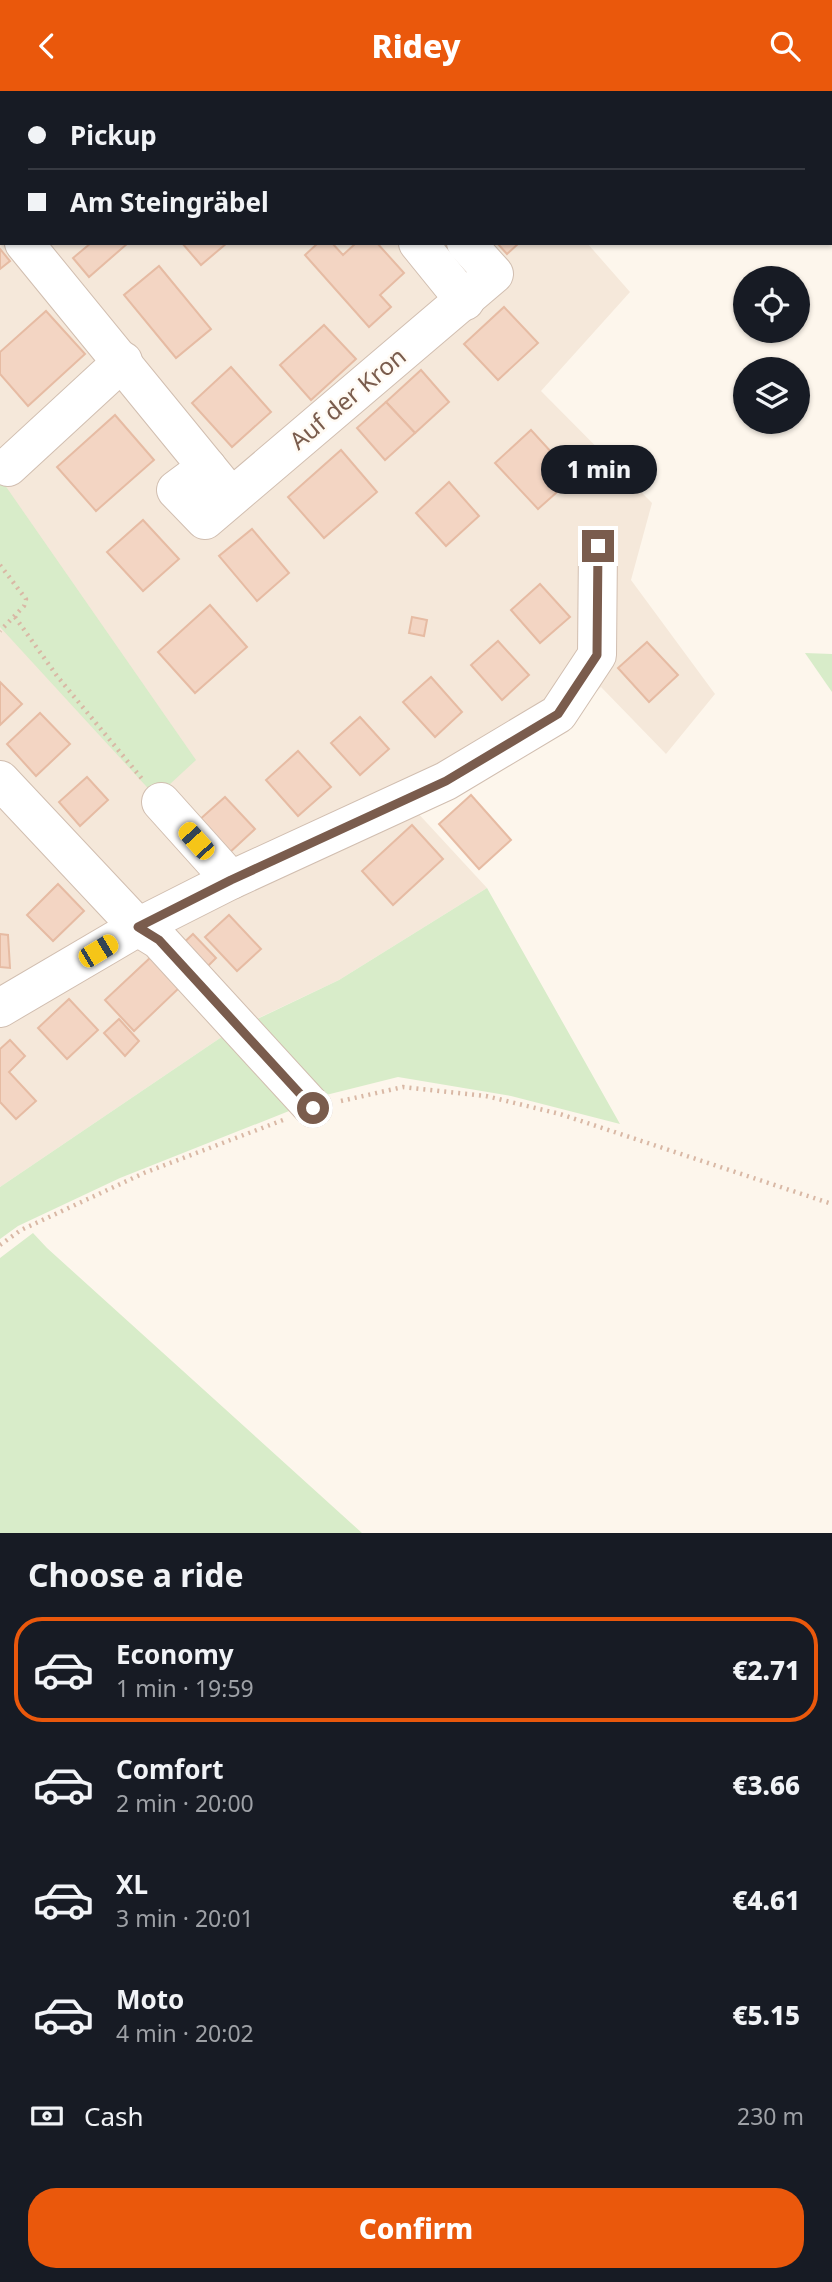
<!DOCTYPE html>
<html lang="en">
<head>
<meta charset="utf-8">
<style>
  :root { --surface:#171b24; --page:#242831; --text:#f1f3f6; --muted:#9ea1a6; --line:#363941; --accent:#ea580c }
  body { margin:0; font-family:"Noto Sans",sans-serif; background:var(--page); color:var(--text); height:100vh; display:flex; flex-direction:column; font-size:26px; white-space:nowrap }
  * { box-sizing:border-box; margin:0 }
  p { font-size:23px; color:var(--muted) }
  .icon { flex:none; width:38px; height:38px; fill:none; stroke:currentColor; stroke-width:2; stroke-linecap:round; stroke-linejoin:round }
  .map { position:relative; height:1442px; overflow:hidden }
  .side { display:flex; flex-direction:column; background:var(--surface); flex:1 }
  .side>* { flex:none }
  .top-card { position:absolute; left:0px; top:0px; width:833px; height:154px; box-shadow:0 2px 5px #0004; display:grid; align-content:center; height:154px; padding:0 28px; background:var(--surface) }
  .fabs { position:absolute; left:733px; top:175px; display:grid; gap:14px }
  .fabs a { display:grid; place-items:center; width:77px; height:77px; border-radius:50%; background:var(--surface); box-shadow:0 2px 5px #0004; font-size:35px }
  .end { position:absolute; width:32px; height:32px; margin:-16px; border:9px solid #7a5c4d; background:#fff; box-shadow:0 0 0 4px #fff }
  .from { border-radius:50% }
  .bubble { position:absolute; height:49px; border-radius:24px; background:var(--surface); box-shadow:0 2px 5px #0004; font-size:23px; font-weight:800; line-height:49px; text-align:center }
  .car { position:absolute; width:21px; height:42px; margin:-21px -10px; border-radius:9px; box-shadow:0 0 5px 2px #0007; background:linear-gradient(#f5c518 24%,#345 0 40%,#f5c518 0 76%,#345 0 86%,#f5c518 0) }
  .top-card b { display:flex; align-items:center; gap:24px; height:66px; font-size:26px }
  .top-card b+b { border-top:2px solid var(--line) }
  .top-card i { width:18px; height:18px; background:var(--text) }
  ul { padding:0; list-style:none }
  li { display:flex; align-items:center; gap:21px; height:105px; margin:0 14px 10px; padding:0 14px; border:4px solid transparent; border-radius:28px }
  li div { flex:1 }
  li b { display:block; font-size:26px }
  li em { font-style:normal; font-weight:800 }
  li.active { border-color:var(--accent) }
  li>.icon { width:63px; height:63px; stroke-width:1.5 }
  h2 { padding:0 28px; font-size:32px; line-height:84px }
  .pay { display:flex; align-items:center; gap:18px; height:77px; padding:0 28px; font-size:26px }
  .pay p { margin-inline-start:auto }
  .primary-button { display:flex; gap:14px; margin-top:auto; padding:14px 28px }
  .primary-button a { flex:1; height:80px; border-radius:28px; background:var(--accent); color:#fff; font-size:28px; font-weight:800; line-height:80px; text-align:center }
  header { display:flex; justify-content:space-between; align-items:center; height:91px; padding:0 28px; background:var(--accent); color:#fff; font-size:32px; font-weight:800 }
  .map>svg:first-child { display:block }
</style>
</head>
<body>
<header><svg class="icon" aria-label="back" viewBox="0 0 24 24"><path d="M15 5l-7 7 7 7"/></svg>Ridey<svg class="icon" aria-label="search" viewBox="0 0 24 24"><circle cx="10" cy="10" r="6"/><path d="M15 15l6 6"/></svg></header>
<div class="map">
<svg width="832" height="1442" viewBox="0 0 832 1442">
  <rect width="100%" height="100%" fill="#fdf6ec"/>
  <polygon fill="#f5e8da" points="0,0 451,0 2,2 2,152 587,152 630,201 541,300 652,412 631,489 715,603 666,663 601,596 560,635 415,719 487,797 339,889 229,941 0,1096"/>
  <g fill="#d8ecc9">
    <polygon points="0,387 196,669 156,706 0,536"/>
    <polygon points="805,562 832,563 832,601"/>
    <polygon points="487,797 620,1033 511,1005 398,986 318,1006 251,931 339,889"/>
    <polygon points="229,941 294,1011 289,1020 120,1087 18,1135 0,1148 0,1096"/>
    <polygon points="33,1142 47,1157 362,1442 0,1442 0,1167"/>
  </g>
  <g fill="#f3d5c3" stroke="#e6bba3" stroke-width="2">
    <polygon points="164,0 235,0 233,2"/>
    <polygon points="91,152 128,152 89,186 73,167"/>
    <polygon points="182,152 227,152 201,174"/>
    <polygon points="318,152 332,152 343,164 356,152 377,152 404,182 380,204 391,216 369,236 305,164"/>
    <polygon points="497,152 519,152 507,163"/>
    <polygon points="0,158 10,170 0,178"/>
    <polygon points="159,175 211,238 176,267 124,204"/>
    <polygon points="504,216 538,252 498,289 464,253"/>
    <polygon points="46,220 85,263 28,315 0,283 0,261"/>
    <polygon points="324,234 356,268 311,309 280,274"/>
    <polygon points="231,276 271,321 232,356 192,312"/>
    <polygon points="421,279 449,311 415,342 386,311"/>
    <polygon points="386,311 415,342 385,369 357,337"/>
    <polygon points="115,324 154,369 96,420 57,376"/>
    <polygon points="531,339 574,386 538,418 495,372"/>
    <polygon points="341,359 377,401 324,447 288,406"/>
    <polygon points="449,391 479,425 446,455 416,422"/>
    <polygon points="143,429 179,468 143,500 107,461"/>
    <polygon points="252,438 289,482 257,510 219,465"/>
    <polygon points="540,493 570,526 540,552 511,519"/>
    <polygon points="210,514 247,556 195,602 158,561"/>
    <polygon points="412,526 427,529 424,545 409,542"/>
    <polygon points="498,550 529,584 502,609 471,574"/>
    <polygon points="647,551 678,584 649,611 618,577"/>
    <polygon points="431,586 462,621 435,646 403,611"/>
    <polygon points="0,591 22,613 0,634"/>
    <polygon points="40,622 70,653 36,685 7,653"/>
    <polygon points="360,626 389,658 360,684 331,652"/>
    <polygon points="298,660 331,696 298,725 266,689"/>
    <polygon points="87,686 108,709 80,735 59,711"/>
    <polygon points="471,704 511,749 479,778 439,733"/>
    <polygon points="225,706 255,738 228,763 198,730"/>
    <polygon points="412,734 443,768 393,814 362,780"/>
    <polygon points="58,793 84,820 53,850 27,824"/>
    <polygon points="229,824 261,858 237,880 205,846"/>
    <polygon points="0,843 8,844 10,877 0,876"/>
    <polygon points="193,843 216,867 201,882 178,857"/>
    <polygon points="151,866 179,897 134,940 105,909"/>
    <polygon points="69,908 98,939 67,968 38,937"/>
    <polygon points="119,928 139,950 125,965 104,942"/>
    <polygon points="10,949 25,965 9,981 36,1010 16,1028 0,1011 0,958"/>
  </g>
  <g fill="none" stroke-linecap="round" stroke-linejoin="round">
    <defs>
      <g id="minor">
        <polyline points="289,0 290,2"/>
        <polyline points="66,2 69,0"/>
        <polyline points="0,42 2,40"/>
        <polyline points="0,124 2,126"/>
        <polyline points="24,152 224,397"/>
        <polyline points="418,152 465,210"/>
        <polyline points="8,376 123,270"/>
        <polyline points="207,376 176,399 205,429 494,183 466,152"/>
        <polyline points="0,689 138,836 159,849 313,1017"/>
        <polyline points="231,789 446,690 558,623 597,564 598,455"/>
        <polyline points="0,917 138,836 231,789 161,711"/>
      </g>
    </defs>
    <use href="#minor" stroke="#d1beb0" stroke-width="40"/>
    <g stroke="#d9b8a5" stroke-width="4.5" stroke-dasharray="2 5" stroke-linecap="butt">
      <polyline points="0,474 26,508 24,515 0,540"/>
      <polyline points="15,526 57,585 143,689"/>
      <polyline points="341,1010 403,996 486,1005 560,1023 832,1113"/>
      <polyline points="0,1154 21,1139 144,1082 283,1029"/>
    </g>
    <use href="#minor" stroke="#fff" stroke-width="38"/>
  </g>
  <g fill="none" stroke-linecap="round" stroke-linejoin="round">
    <polyline stroke="#7a5c4d" stroke-width="9" points="313,1017 159,849 138,836 231,789 446,690 558,623 597,564 598,455"/>
  </g>
  <g text-anchor="middle" stroke-width="5" stroke-linejoin="round" paint-order="stroke">
    <g font-size="24" fill="#7a5c4d" stroke="#fffaf3">
      <text transform="translate(348 308) rotate(-40)" y="8">Auf der Kron</text>
    </g>
  </g>
</svg>
<div class="fabs">
<a><svg class="icon" aria-label="locate" viewBox="0 0 24 24"><circle cx="12" cy="12" r="6"/><path d="M12 2v4M12 18v4M2 12h4M18 12h4"/></svg></a>
<a><svg class="icon" aria-label="layers" viewBox="0 0 24 24"><path d="M12 4l9 5-9 5-9-5zM3 14l9 5 9-5"/></svg></a>
</div>
<i class="end from" style="left:313px;top:1017px"></i>
<i class="end" style="left:598px;top:455px"></i>
<div class="bubble" style="left:541px;top:354px;width:116px">1 min</div>
<i class="car" style="left:196px;top:750px;rotate:318deg"></i>
<i class="car" style="left:98px;top:860px;rotate:59deg"></i>
<div class="top-card">
<b><i class="from"></i>Pickup</b>
<b><i></i>Am Steingräbel</b>
</div>
</div>
<section class="side">
<h2>Choose a ride</h2>
<ul>
<li class="active"><svg class="icon" aria-label="car" viewBox="0 0 24 24"><path d="M5 17H2v-5l4-1 3-4h7l3 4 3 1v5h-3M9 17h6M6 11h13"/><circle cx="7" cy="17" r="2"/><circle cx="17" cy="17" r="2"/></svg><div><b>Economy</b><p>1 min · 19:59</p></div><em>€2.71</em></li>
<li><svg class="icon" aria-label="car" viewBox="0 0 24 24"><path d="M5 17H2v-5l4-1 3-4h7l3 4 3 1v5h-3M9 17h6M6 11h13"/><circle cx="7" cy="17" r="2"/><circle cx="17" cy="17" r="2"/></svg><div><b>Comfort</b><p>2 min · 20:00</p></div><em>€3.66</em></li>
<li><svg class="icon" aria-label="car" viewBox="0 0 24 24"><path d="M5 17H2v-5l4-1 3-4h7l3 4 3 1v5h-3M9 17h6M6 11h13"/><circle cx="7" cy="17" r="2"/><circle cx="17" cy="17" r="2"/></svg><div><b>XL</b><p>3 min · 20:01</p></div><em>€4.61</em></li>
<li><svg class="icon" aria-label="car" viewBox="0 0 24 24"><path d="M5 17H2v-5l4-1 3-4h7l3 4 3 1v5h-3M9 17h6M6 11h13"/><circle cx="7" cy="17" r="2"/><circle cx="17" cy="17" r="2"/></svg><div><b>Moto</b><p>4 min · 20:02</p></div><em>€5.15</em></li>
</ul>
<div class="pay"><svg class="icon" aria-label="cash" viewBox="0 0 24 24"><path d="M3 7h18v10H3z"/><circle cx="12" cy="12" r="2"/></svg>Cash<p>230 m</p></div>
<div class="primary-button"><a>Confirm</a></div>
</section>
</body>
</html>
